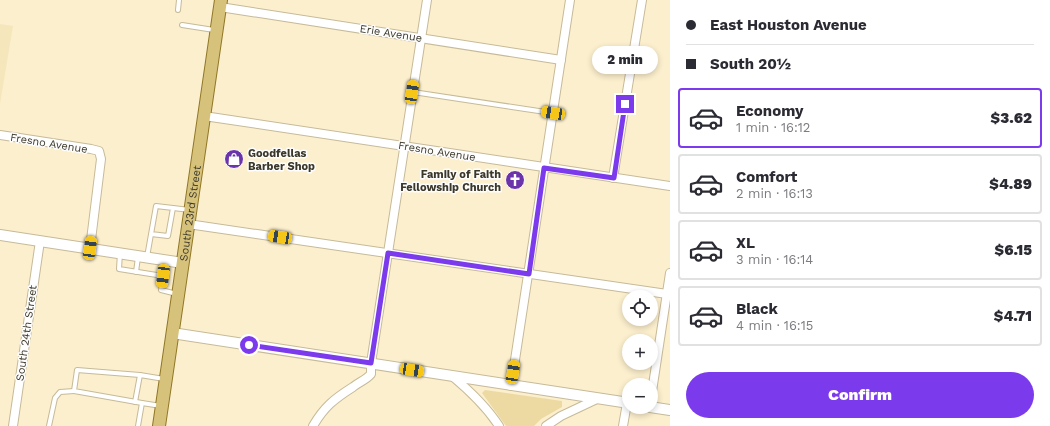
<!DOCTYPE html>
<html lang="en">
<head>
<meta charset="utf-8">
<style>
  :root { --surface:#fff; --page:#f7f7f7; --text:#2b2b33; --muted:#7c7c81; --line:#e1e1e2; --accent:#7c3aed }
  body { margin:0; font-family:"Work Sans",sans-serif; background:var(--page); color:var(--text); height:100vh; display:flex; flex-direction:column; font-size:15px; white-space:nowrap }
  * { box-sizing:border-box; margin:0 }
  p { font-size:13px; color:var(--muted) }
  .icon { flex:none; width:22px; height:22px; fill:none; stroke:currentColor; stroke-width:2; stroke-linecap:round; stroke-linejoin:round }
  .map { position:relative; flex:1; overflow:hidden }
  .details { display:flex; flex-direction:column; background:var(--surface); width:380px }
  .details>* { flex:none }
  .banner { display:grid; align-content:center; height:88px; padding:0 16px; background:var(--surface) }
  .buttons { position:absolute; left:622px; top:290px; display:grid; gap:8px }
  .buttons a { display:grid; place-items:center; width:36px; height:36px; border-radius:50%; background:var(--surface); box-shadow:0 2px 6px #0003; font-size:20px }
  .end { position:absolute; width:18px; height:18px; margin:-9px; border:5px solid #7c3aed; background:#fff; box-shadow:0 0 0 2px #fff }
  .from { border-radius:50% }
  .bubble { position:absolute; height:28px; border-radius:14px; background:var(--surface); box-shadow:0 2px 6px #0003; font-size:13px; font-weight:800; line-height:28px; text-align:center }
  .car { position:absolute; width:12px; height:24px; margin:-12px -6px; border-radius:5px; box-shadow:0 0 3px 1px #0007; background:linear-gradient(#f5c518 24%,#345 0 40%,#f5c518 0 76%,#345 0 86%,#f5c518 0) }
  .banner b { display:flex; align-items:center; gap:14px; height:38px; font-size:15px }
  .banner b+b { border-top:1px solid var(--line) }
  .banner i { width:10px; height:10px; background:var(--text) }
  ul { padding:0; list-style:none }
  li { display:flex; align-items:center; gap:12px; height:60px; margin:0 8px 6px; padding:0 8px; border:2px solid var(--line); border-radius:4px }
  li div { flex:1 }
  li b { display:block; font-size:15px }
  li em { font-style:normal; font-weight:800 }
  li.active { border-color:var(--accent) }
  li>.icon { width:36px; height:36px; stroke-width:1.5 }
  .button { display:flex; gap:8px; margin-top:auto; padding:8px 16px }
  .button a { flex:1; height:46px; border-radius:24px; background:var(--accent); color:#fff; font-size:16px; font-weight:800; line-height:46px; text-align:center }
  main { display:flex; flex:1; min-height:0 }
  .map>svg:first-child { display:block }
</style>
</head>
<body>
<main>
<div class="map">
<svg width="670" height="426" viewBox="0 0 670 426">
  <rect width="100%" height="100%" fill="#fcefcd"/>
  <polygon fill="#f5e6bc" points="0,24 13,26 0,104"/>
  <polygon fill="#eddaa3" points="485,390 562,401 562,407 541,419 534,426 506,426 482,393"/>
  <g fill="none" stroke-linecap="round" stroke-linejoin="round">
    <defs>
      <g id="service">
        <polyline points="178,10 179,0"/>
        <polyline points="182,25 214,30"/>
        <polyline points="413,92 552,113"/>
        <polyline points="173,208 190,210"/>
        <polyline points="120,253 119,269 163,276 161,290 177,294"/>
        <polyline points="147,257 156,206 173,208 168,236 151,234"/>
        <polyline points="136,272 138,257"/>
        <polyline points="135,402 140,375 164,379"/>
        <polyline points="142,403 161,406"/>
        <polyline points="49,426 55,398 60,392 74,391"/>
        <polyline points="138,426 142,403 74,391 77,370 140,375"/>
      </g>
      <g id="minor">
        <polyline points="220,7 561,60"/>
        <polyline points="204,116 670,186"/>
        <polyline points="0,135 91,149 99,151 101,159 90,248"/>
        <polyline points="613,178 642,0"/>
        <polyline points="188,224 667,294"/>
        <path d="M 452,376 C 470,391 486,406 499,426"/>
        <polyline points="511,386 570,0"/>
        <polyline points="651,398 670,273"/>
        <polyline points="13,426 40,241"/>
        <path d="M 313,426 C 324,407 334,399 353,387 C 359,382 366,380 371,374 L 371,363 L 427,0"/>
        <polyline points="546,426 561,416 597,399"/>
        <polyline points="623,426 627,403"/>
      </g>
      <g id="tertiary">
        <polyline points="0,235 183,263"/>
        <polyline points="172,333 629,403"/>
        <polyline points="650,407 670,410"/>
      </g>
      <g id="primary">
        <path id="s1" d="M 159,426 L 221,0"/>
      </g>
    </defs>
    <use href="#service" stroke="#c6ba99" stroke-width="6"/>
    <use href="#minor" stroke="#c6ba99" stroke-width="10"/>
    <use href="#tertiary" stroke="#c6ba99" stroke-width="12"/>
    <use href="#primary" stroke="#907726" stroke-width="14"/>
    <use href="#service" stroke="#fff" stroke-width="4"/>
    <use href="#minor" stroke="#fff" stroke-width="8"/>
    <use href="#tertiary" stroke="#fff" stroke-width="10"/>
    <use href="#primary" stroke="#d7c27c" stroke-width="12"/>
  </g>
  <g fill="none" stroke-linecap="round" stroke-linejoin="round">
    <polyline stroke="#7c3aed" stroke-width="5" points="249,345 371,363 388,253 529,274 544,168 614,178 625,104"/>
  </g>
  <defs>
    <symbol id="shop-disc" viewBox="-11 -11 22 22"><circle r="9.5" fill="#6c34ab" stroke="#fdfdfd"/><path d="M-5-2.5h2.3a2.7 3.5 0 0 1 5.4 0H5L5.5 6h-11ZM-1.5-2.5h3a1.5 2.3 0 0 0-3 0Z" fill="#fff"/></symbol>
    <symbol id="church-disc" viewBox="-11 -11 22 22"><circle r="9.5" fill="#6c34ab" stroke="#fdfdfd"/><path d="M-1.2-6h2.4v3.5h3.3v2.4h-3.3V6h-2.4V-.1h-3.3v-2.4h3.3Z" fill="#fff"/></symbol>
  </defs>
  <g fill-rule="evenodd">
    <use href="#shop-disc" x="223" y="148" width="22" height="22"/>
    <use href="#church-disc" x="504" y="169" width="22" height="22"/>
  </g>
  <g text-anchor="middle" stroke-width="3" stroke-linejoin="round" paint-order="stroke">
    <g font-size="11" fill="#3b3729" stroke="#fdfdfd">
      <text transform="translate(391 33) rotate(9)" y="4">Erie Avenue</text>
      <text transform="translate(49 143) rotate(9)" y="4">Fresno Avenue</text>
      <text transform="translate(437 151) rotate(9)" y="4">Fresno Avenue</text>
      <text dy="4" stroke="none"><textPath href="#s1" startOffset="215">South 23rd Street</textPath></text>
      <text transform="translate(26 333) rotate(-82)" y="4">South 24th Street</text>
    </g>
    <g font-size="11" font-weight="bold" fill="#3b3729" stroke="#fdfdfd" text-anchor="start">
      <text x="248" y="157">Goodfellas<tspan x="248" dy="13">Barber Shop</tspan></text>
      <text x="501" y="178" text-anchor="end">Family of Faith<tspan x="501" dy="13">Fellowship Church</tspan></text>
    </g>
  </g>
</svg>
<div class="buttons">
<a><svg class="icon" aria-label="locate" viewBox="0 0 24 24"><circle cx="12" cy="12" r="6"/><path d="M12 2v4M12 18v4M2 12h4M18 12h4"/></svg></a>
<a>+</a>
<a>−</a>
</div>
<i class="end from" style="left:249px;top:345px"></i>
<i class="end" style="left:625px;top:104px"></i>
<div class="bubble" style="left:592px;top:46px;width:66px">2 min</div>
<i class="car" style="left:412px;top:92px;rotate:9deg"></i>
<i class="car" style="left:553px;top:113px;rotate:279deg"></i>
<i class="car" style="left:280px;top:237px;rotate:279deg"></i>
<i class="car" style="left:90px;top:248px;rotate:8deg"></i>
<i class="car" style="left:163px;top:276px;rotate:187deg"></i>
<i class="car" style="left:412px;top:370px;rotate:99deg"></i>
<i class="car" style="left:513px;top:372px;rotate:9deg"></i>
</div>
<section class="details">
<div class="banner">
<b><i class="from"></i>East Houston Avenue</b>
<b><i></i>South 20½</b>
</div>
<ul>
<li class="active"><svg class="icon" aria-label="car" viewBox="0 0 24 24"><path d="M5 17H2v-5l4-1 3-4h7l3 4 3 1v5h-3M9 17h6M6 11h13"/><circle cx="7" cy="17" r="2"/><circle cx="17" cy="17" r="2"/></svg><div><b>Economy</b><p>1 min · 16:12</p></div><em>$3.62</em></li>
<li><svg class="icon" aria-label="car" viewBox="0 0 24 24"><path d="M5 17H2v-5l4-1 3-4h7l3 4 3 1v5h-3M9 17h6M6 11h13"/><circle cx="7" cy="17" r="2"/><circle cx="17" cy="17" r="2"/></svg><div><b>Comfort</b><p>2 min · 16:13</p></div><em>$4.89</em></li>
<li><svg class="icon" aria-label="car" viewBox="0 0 24 24"><path d="M5 17H2v-5l4-1 3-4h7l3 4 3 1v5h-3M9 17h6M6 11h13"/><circle cx="7" cy="17" r="2"/><circle cx="17" cy="17" r="2"/></svg><div><b>XL</b><p>3 min · 16:14</p></div><em>$6.15</em></li>
<li><svg class="icon" aria-label="car" viewBox="0 0 24 24"><path d="M5 17H2v-5l4-1 3-4h7l3 4 3 1v5h-3M9 17h6M6 11h13"/><circle cx="7" cy="17" r="2"/><circle cx="17" cy="17" r="2"/></svg><div><b>Black</b><p>4 min · 16:15</p></div><em>$4.71</em></li>
</ul>
<div class="button"><a>Confirm</a></div>
</section>
</main>
</body>
</html>
